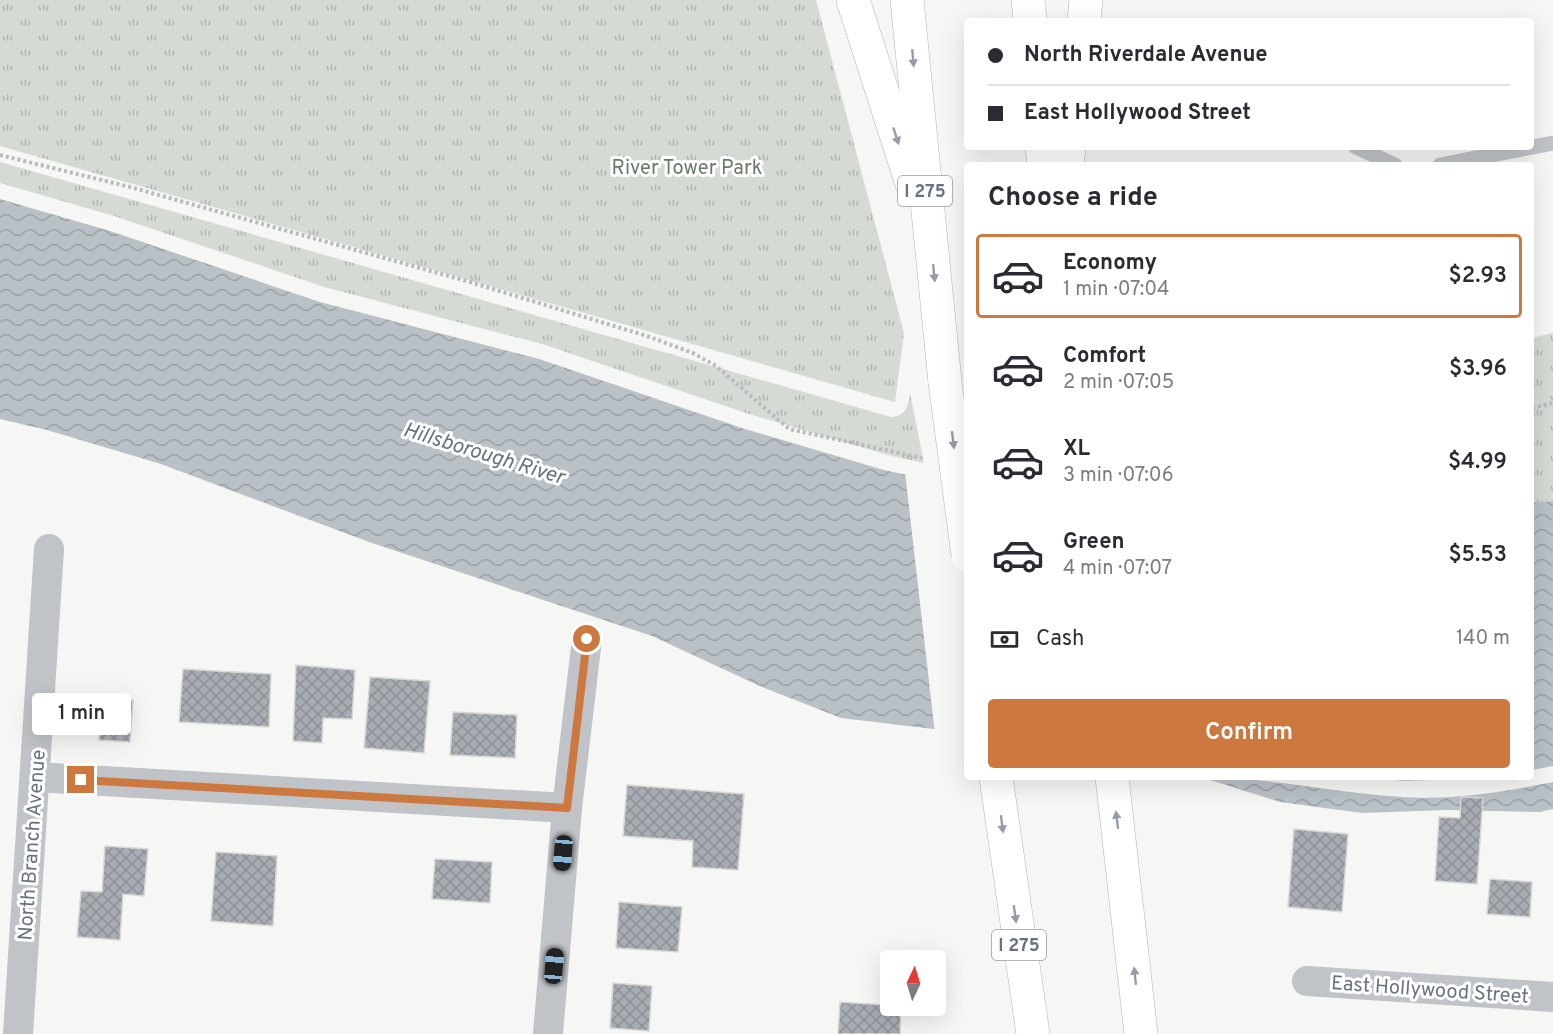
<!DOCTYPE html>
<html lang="en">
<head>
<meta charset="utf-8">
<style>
  :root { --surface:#fff; --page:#f2f2f3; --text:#2b2b33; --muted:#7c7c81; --line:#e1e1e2; --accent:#cc783e }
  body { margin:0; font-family:Overpass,sans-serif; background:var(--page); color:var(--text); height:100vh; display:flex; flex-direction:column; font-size:22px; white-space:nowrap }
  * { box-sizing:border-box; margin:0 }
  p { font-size:20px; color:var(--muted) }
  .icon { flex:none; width:33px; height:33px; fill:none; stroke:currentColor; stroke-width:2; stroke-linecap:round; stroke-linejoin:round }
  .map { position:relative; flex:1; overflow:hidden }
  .drawer { position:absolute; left:964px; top:162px; width:570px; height:618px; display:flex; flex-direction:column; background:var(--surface); border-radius:6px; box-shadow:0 6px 24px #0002 }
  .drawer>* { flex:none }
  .banner { position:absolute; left:964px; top:18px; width:570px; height:132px; border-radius:6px; box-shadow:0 6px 24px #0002; display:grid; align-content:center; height:132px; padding:0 24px; background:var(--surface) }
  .needle { width:39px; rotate:4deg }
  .controls { position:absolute; left:880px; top:950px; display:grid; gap:12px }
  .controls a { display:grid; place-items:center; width:66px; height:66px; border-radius:6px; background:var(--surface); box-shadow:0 6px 24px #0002; font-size:30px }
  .end { position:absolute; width:27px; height:27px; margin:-14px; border:8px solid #cc783e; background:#fff; box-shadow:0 0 0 3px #fff }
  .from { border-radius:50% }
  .bubble { position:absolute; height:42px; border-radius:6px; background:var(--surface); box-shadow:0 6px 24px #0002; font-size:20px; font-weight:600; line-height:42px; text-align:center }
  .car { position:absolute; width:18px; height:36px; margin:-18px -9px; border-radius:8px; box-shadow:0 0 4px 2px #0007; background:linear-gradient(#222 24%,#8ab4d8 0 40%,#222 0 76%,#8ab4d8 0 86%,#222 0) }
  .banner b { display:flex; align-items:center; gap:21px; height:57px; font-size:22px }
  .banner b+b { border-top:2px solid var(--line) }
  .banner i { width:15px; height:15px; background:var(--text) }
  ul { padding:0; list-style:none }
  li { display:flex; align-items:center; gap:18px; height:84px; margin:0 12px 9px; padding:0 12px; border:3px solid transparent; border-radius:6px }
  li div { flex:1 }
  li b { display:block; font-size:22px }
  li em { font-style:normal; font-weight:600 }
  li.active { border-color:var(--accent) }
  li>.icon { width:54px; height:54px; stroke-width:1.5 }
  h2 { padding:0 24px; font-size:27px; line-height:72px }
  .pay { display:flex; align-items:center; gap:15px; height:66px; padding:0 24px; font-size:22px }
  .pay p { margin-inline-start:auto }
  .button { display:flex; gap:12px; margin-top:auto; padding:12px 24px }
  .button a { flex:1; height:69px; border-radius:6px; background:var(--accent); color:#fff; font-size:24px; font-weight:600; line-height:69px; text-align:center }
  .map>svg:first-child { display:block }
</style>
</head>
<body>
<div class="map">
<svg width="1553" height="1034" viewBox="0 0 1553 1034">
  <defs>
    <pattern id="park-tufts" width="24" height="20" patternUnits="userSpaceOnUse" patternTransform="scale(1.5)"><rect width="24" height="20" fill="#d5dbd4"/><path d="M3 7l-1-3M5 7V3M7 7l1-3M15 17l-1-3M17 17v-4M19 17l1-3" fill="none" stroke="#b1b6b1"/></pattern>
    <pattern id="water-waves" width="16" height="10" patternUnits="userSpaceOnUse" patternTransform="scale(1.5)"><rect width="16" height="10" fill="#bac1c6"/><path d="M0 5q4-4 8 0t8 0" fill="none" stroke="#9ba1a6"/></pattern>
    <pattern id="building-cross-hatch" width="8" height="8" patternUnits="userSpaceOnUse" patternTransform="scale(1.5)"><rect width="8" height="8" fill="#a8adb3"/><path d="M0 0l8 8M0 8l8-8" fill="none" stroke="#8d9197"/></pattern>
  </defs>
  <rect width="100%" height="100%" fill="#f6f6f4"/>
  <g fill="url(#park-tufts)">
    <polygon points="0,0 816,0 904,333 895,402 0,146"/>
    <path d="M 0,162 L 891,417 C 906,416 908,407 910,393 L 924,463 L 888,455 L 749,414 L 542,344 L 324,287 L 114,216 L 0,183 Z"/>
    <polygon points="1553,333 1553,501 1532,503 1532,338"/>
  </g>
  <g fill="url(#water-waves)">
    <polygon points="0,199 110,231 320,302 539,359 745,429 884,470 967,488 967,733 841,718 762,687 652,636 369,542 161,464 47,430 0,419"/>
    <polygon points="1553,501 1553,766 1532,770 1532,503"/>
    <path d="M 1201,777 C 1268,777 1335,793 1402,797 C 1454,800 1503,792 1553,782 L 1553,809 L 1540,812 L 1447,810 L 1362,813 L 1280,802 Z"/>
    <polygon points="1367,777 1499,777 1405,781"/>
  </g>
  <polygon fill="#f6f6f4" points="905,472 968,485 968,736 935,734"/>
  <g fill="url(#building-cross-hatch)" stroke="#d8d8d6" stroke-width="1.5">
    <polygon points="296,665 355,670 352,719 323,718 322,743 293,741"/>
    <polygon points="183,669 271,674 269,727 179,722"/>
    <polygon points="370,677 430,681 424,753 364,748"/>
    <polygon points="102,699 133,700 130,742 99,740"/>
    <polygon points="453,712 517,715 515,758 450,755"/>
    <polygon points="627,785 744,794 738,870 692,867 693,841 623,836"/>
    <polygon points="1461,797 1483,798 1477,884 1435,881 1439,817 1460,818"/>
    <polygon points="1294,829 1348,834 1342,912 1288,907"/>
    <polygon points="105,846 148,849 144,896 123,894 120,940 77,937 81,891 102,892"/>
    <polygon points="216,852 277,856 273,926 211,921"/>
    <polygon points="435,859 492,862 490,903 432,899"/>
    <polygon points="1490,879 1532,882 1530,917 1487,914"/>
    <polygon points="619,902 682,907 678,952 616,948"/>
    <polygon points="613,983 652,986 649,1031 610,1028"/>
    <polygon points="840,1002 901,1006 900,1034 838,1034"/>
  </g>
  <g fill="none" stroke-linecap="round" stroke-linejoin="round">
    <defs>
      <g id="highway">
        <polyline points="853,0 911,181"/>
        <polyline points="907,0 945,382"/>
        <polyline points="1028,0 1030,21"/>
        <polyline points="1084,21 1086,0"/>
        <polyline points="1042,147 1044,165"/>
        <polyline points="1067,165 1069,147"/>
        <polyline points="996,777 1033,1034"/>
        <polyline points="1112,777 1141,1034"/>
      </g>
    </defs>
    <use href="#highway" stroke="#b2b4b8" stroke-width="34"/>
    <g stroke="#b8babd" stroke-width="4" stroke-dasharray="3 3" stroke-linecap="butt">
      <polyline points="0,155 130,187 470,282 647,336 693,353 716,366 789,429 922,458"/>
      <polyline points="1532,408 1553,403"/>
    </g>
    <g stroke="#c0c3c7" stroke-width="15">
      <polyline points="1356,147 1395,165"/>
      <polyline points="1440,165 1553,143"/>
    </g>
    <g stroke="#c0c3c7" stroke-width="30">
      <polyline points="35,777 567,808"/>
      <polyline points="1307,981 1553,997"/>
      <polyline points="18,1034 49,549"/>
      <polyline points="548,1034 567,808 587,639"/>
    </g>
    <use href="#highway" stroke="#fff" stroke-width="33"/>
    <defs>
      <polyline id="highway-bridge" points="945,382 968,555"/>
    </defs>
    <use href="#highway-bridge" stroke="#b2b4b8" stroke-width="34" stroke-linecap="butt"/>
    <use href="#highway-bridge" stroke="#fff" stroke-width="33"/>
  </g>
  <defs><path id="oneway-solid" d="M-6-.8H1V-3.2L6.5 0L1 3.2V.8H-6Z" transform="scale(1.5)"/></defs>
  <g fill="#969ca7">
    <use href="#oneway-solid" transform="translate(913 58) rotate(85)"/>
    <use href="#oneway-solid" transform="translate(896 136) rotate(72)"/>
    <use href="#oneway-solid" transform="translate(934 273) rotate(84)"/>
    <use href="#oneway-solid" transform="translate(953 440) rotate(83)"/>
    <use href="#oneway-solid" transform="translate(1117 820) rotate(-97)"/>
    <use href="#oneway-solid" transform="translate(1002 824) rotate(83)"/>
    <use href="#oneway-solid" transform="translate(1015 914) rotate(82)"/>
    <use href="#oneway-solid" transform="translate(1135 976) rotate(-96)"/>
  </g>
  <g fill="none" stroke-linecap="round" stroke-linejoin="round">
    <polyline stroke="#cc783e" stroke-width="8" points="81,780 567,808 587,639"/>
  </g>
  <g text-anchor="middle" stroke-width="6" stroke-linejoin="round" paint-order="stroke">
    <g fill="#fff" stroke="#969ca7" stroke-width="1.5">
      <rect x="898" y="176" width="54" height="30" rx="4.5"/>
      <rect x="992" y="930" width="54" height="30" rx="4.5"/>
    </g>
    <g font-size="18" font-weight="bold" fill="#697281">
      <text x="925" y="197">I 275</text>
      <text x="1019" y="951">I 275</text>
    </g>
    <g font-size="20" fill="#687967" stroke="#fff">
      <text x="687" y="174">River Tower Park</text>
    </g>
    <g font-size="20" fill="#697281" stroke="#fff">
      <text transform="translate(31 845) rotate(-86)" y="7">North Branch Avenue</text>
      <text transform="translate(1430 989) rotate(4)" y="7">East Hollywood Street</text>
    </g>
    <g font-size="21" font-style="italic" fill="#65737d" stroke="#fff">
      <text transform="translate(484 453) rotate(17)" y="7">Hillsborough River</text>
    </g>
  </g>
</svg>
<div class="controls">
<a><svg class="needle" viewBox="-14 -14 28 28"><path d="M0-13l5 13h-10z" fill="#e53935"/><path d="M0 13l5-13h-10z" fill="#7c7c81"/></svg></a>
</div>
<i class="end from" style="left:587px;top:639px"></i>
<i class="end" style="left:81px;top:780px"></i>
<div class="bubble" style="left:32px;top:693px;width:99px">1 min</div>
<i class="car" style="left:563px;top:853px;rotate:185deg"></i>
<i class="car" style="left:554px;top:966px;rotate:5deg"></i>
<div class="banner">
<b><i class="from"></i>North Riverdale Avenue</b>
<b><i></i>East Hollywood Street</b>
</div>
<section class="drawer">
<h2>Choose a ride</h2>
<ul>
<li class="active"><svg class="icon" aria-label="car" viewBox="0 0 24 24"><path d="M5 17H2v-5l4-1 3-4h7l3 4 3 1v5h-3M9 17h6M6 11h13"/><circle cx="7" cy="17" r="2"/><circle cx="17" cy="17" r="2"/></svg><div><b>Economy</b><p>1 min · 07:04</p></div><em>$2.93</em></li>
<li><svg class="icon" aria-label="car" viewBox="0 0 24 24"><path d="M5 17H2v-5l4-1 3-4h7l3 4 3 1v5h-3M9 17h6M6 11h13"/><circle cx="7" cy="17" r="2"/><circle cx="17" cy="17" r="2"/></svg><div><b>Comfort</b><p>2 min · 07:05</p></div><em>$3.96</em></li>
<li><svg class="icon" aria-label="car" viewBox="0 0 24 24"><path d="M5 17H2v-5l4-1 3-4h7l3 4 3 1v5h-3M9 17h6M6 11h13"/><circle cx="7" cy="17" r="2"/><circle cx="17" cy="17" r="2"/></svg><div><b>XL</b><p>3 min · 07:06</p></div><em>$4.99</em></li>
<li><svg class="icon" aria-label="car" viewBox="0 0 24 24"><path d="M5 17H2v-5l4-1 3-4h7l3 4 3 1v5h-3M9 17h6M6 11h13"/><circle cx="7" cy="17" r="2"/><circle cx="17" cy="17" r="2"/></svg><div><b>Green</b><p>4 min · 07:07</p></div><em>$5.53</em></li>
</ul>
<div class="pay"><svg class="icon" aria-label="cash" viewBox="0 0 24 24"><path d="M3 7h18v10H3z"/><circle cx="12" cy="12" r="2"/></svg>Cash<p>140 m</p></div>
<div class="button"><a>Confirm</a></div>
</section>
</div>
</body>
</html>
